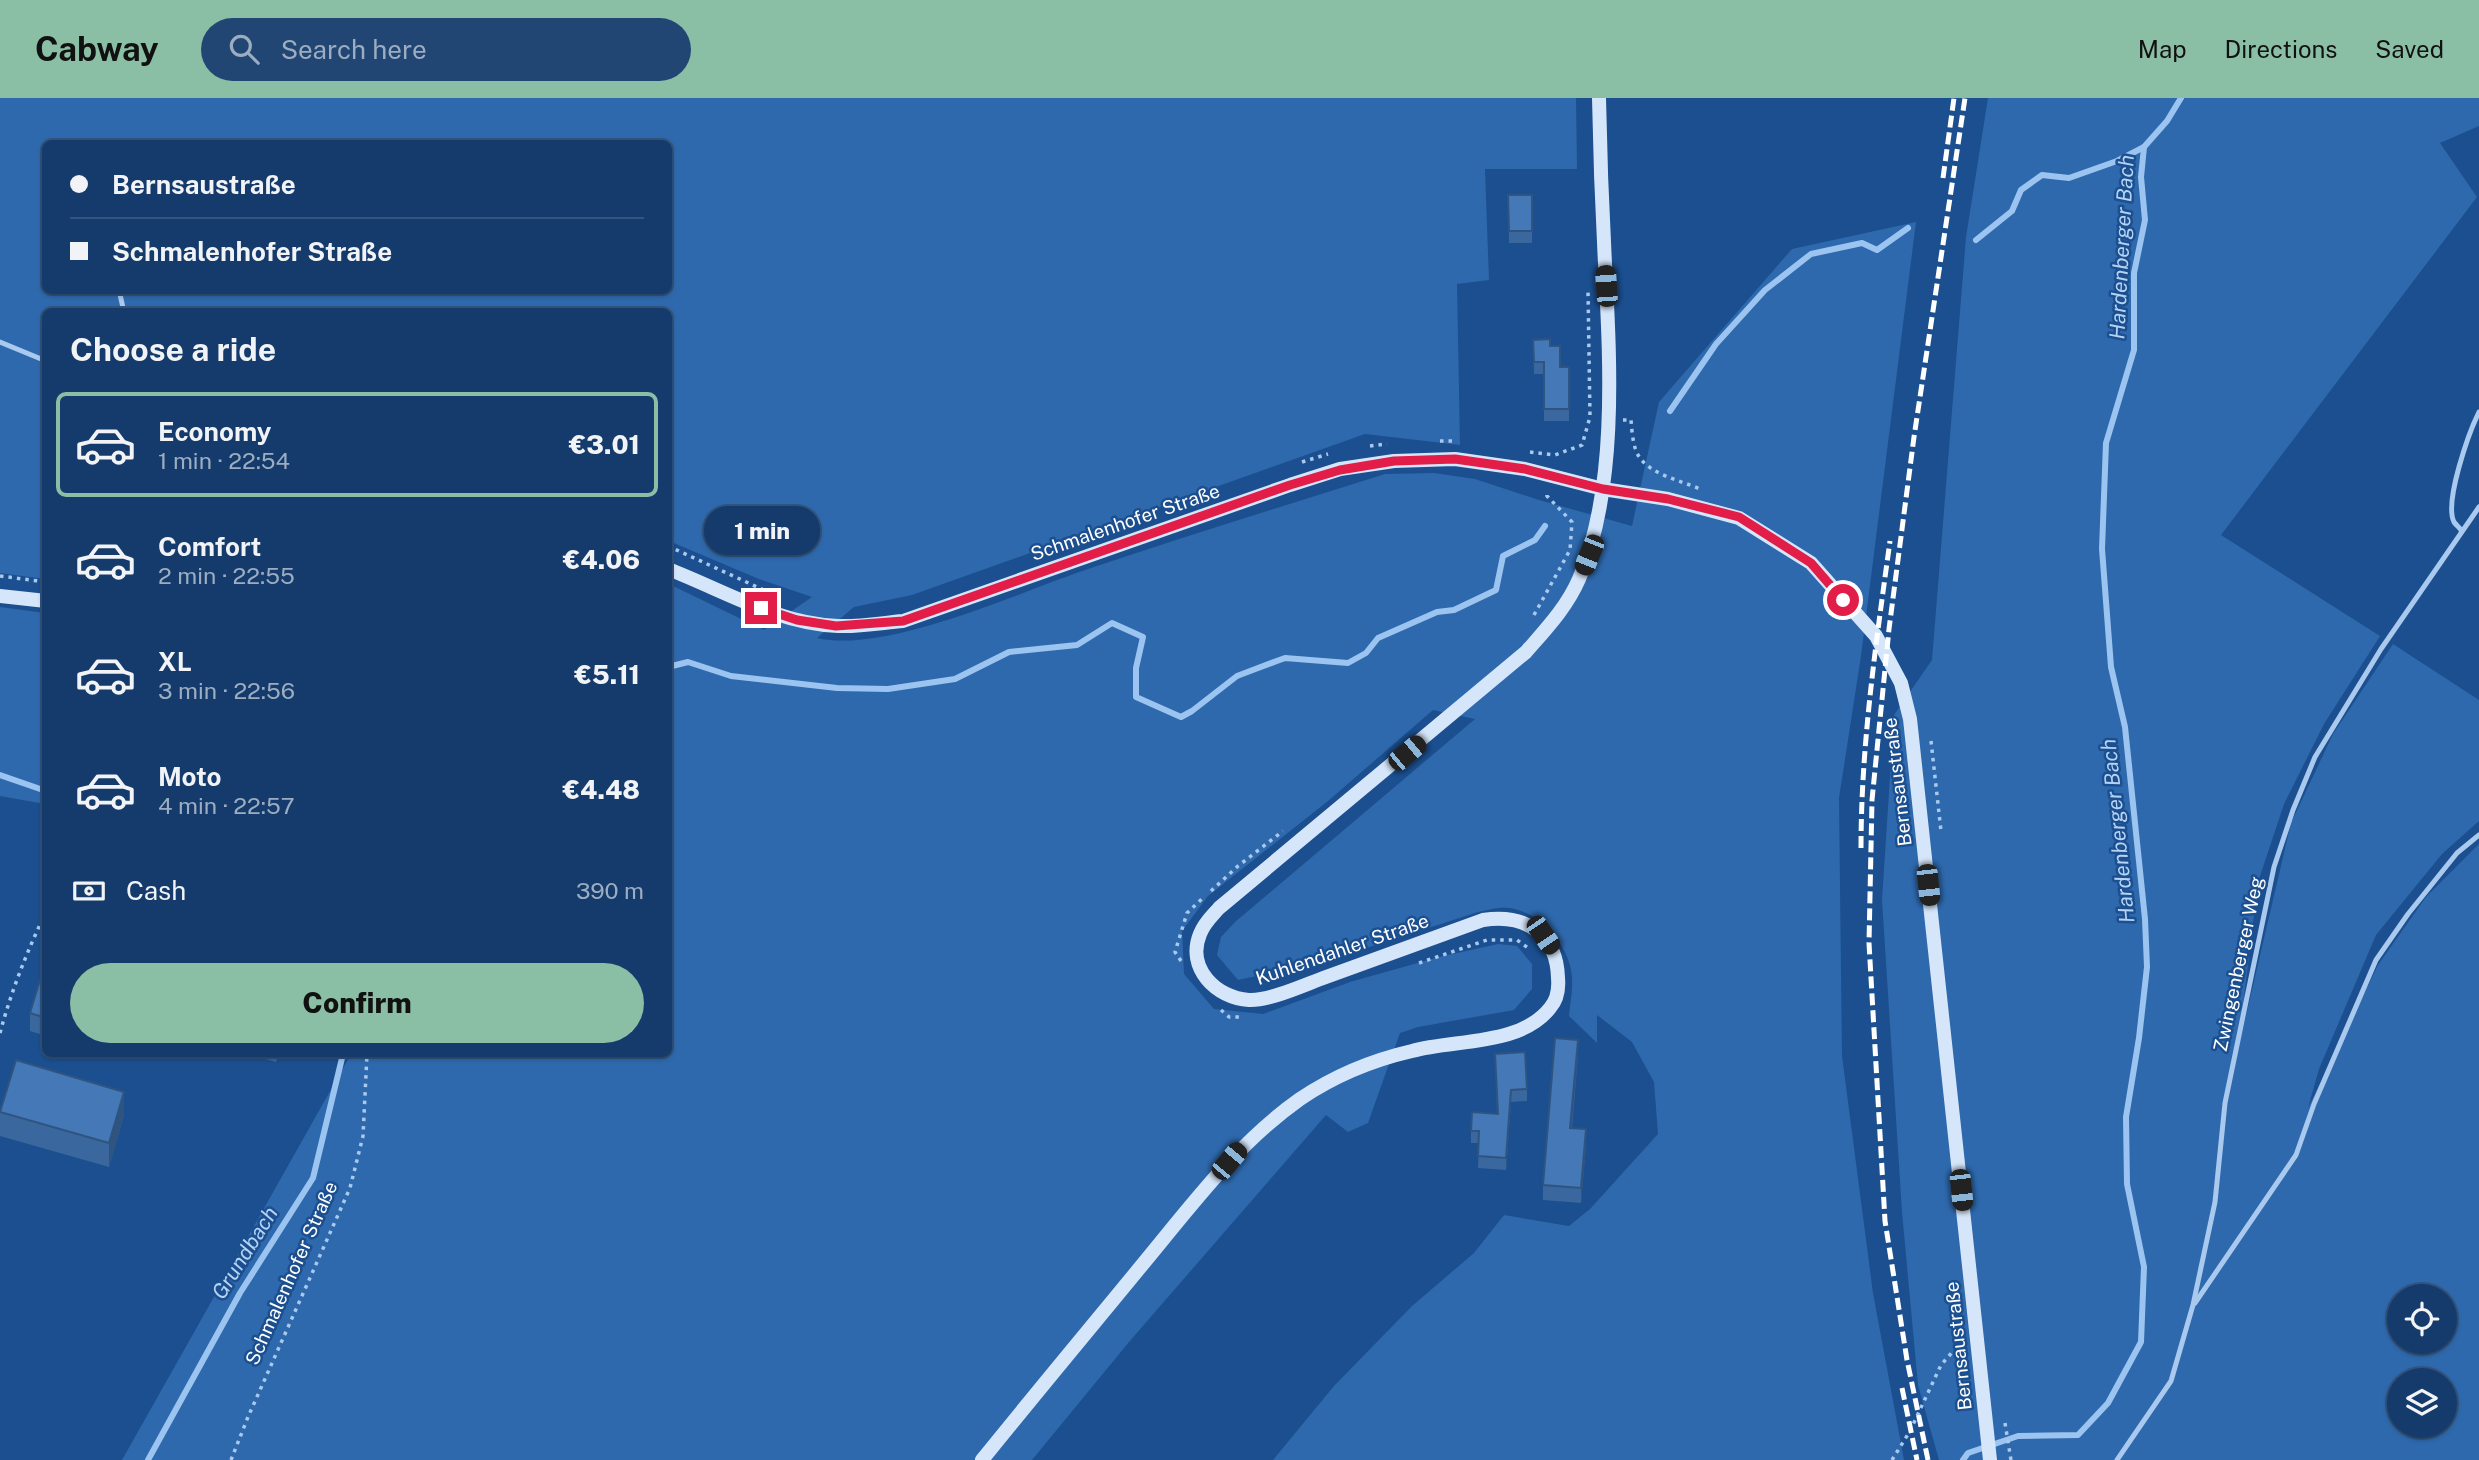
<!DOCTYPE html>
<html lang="en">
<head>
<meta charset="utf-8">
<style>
  :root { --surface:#143b6b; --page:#214673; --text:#f1f3f6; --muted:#9dadc1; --line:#33557e; --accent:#8abfa5 }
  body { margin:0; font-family:"Public Sans",sans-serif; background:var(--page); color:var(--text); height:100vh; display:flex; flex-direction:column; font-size:26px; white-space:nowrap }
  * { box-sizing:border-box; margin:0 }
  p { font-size:23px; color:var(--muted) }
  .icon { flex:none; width:38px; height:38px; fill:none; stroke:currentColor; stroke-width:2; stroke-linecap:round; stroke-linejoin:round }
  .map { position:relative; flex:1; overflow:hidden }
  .panel { position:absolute; left:42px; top:210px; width:630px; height:749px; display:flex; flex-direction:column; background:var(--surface); border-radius:10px; box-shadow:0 2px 5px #0004,0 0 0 2px var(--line) }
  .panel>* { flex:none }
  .top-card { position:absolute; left:42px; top:42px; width:630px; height:154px; border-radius:10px; box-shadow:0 2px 5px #0004,0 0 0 2px var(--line); display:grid; align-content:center; height:154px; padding:0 28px; background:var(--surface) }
  .tools { position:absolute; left:2387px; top:1186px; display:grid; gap:14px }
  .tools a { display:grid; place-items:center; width:70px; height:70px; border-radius:50%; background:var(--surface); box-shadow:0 2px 5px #0004,0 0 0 2px var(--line); font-size:35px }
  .end { position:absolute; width:32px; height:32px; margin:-16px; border:9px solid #e11d48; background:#fff; box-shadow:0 0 0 4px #fff }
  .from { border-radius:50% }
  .bubble { position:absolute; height:49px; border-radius:24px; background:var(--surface); box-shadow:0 2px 5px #0004,0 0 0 2px var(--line); font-size:23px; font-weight:800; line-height:49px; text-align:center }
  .car { position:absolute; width:21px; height:42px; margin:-21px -10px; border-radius:9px; box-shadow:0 0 5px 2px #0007; background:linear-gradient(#222 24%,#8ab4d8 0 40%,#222 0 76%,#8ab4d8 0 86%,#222 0) }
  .top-card b { display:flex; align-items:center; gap:24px; height:66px; font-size:26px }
  .top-card b+b { border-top:2px solid var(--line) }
  .top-card i { width:18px; height:18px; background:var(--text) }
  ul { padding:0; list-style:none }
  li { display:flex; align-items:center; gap:21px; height:105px; margin:0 14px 10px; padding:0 14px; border:4px solid transparent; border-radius:10px }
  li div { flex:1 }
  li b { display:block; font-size:26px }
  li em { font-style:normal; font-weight:800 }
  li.active { border-color:var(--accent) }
  li>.icon { width:63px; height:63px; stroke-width:1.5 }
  h2 { padding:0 28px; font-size:32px; line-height:84px }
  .pay { display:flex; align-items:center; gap:18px; height:77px; padding:0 28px; font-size:26px }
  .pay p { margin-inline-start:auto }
  .primary-button { display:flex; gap:14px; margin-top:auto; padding:14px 28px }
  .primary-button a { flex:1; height:80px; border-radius:42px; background:var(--accent); color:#111; font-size:28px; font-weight:800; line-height:80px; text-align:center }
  header { display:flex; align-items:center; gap:42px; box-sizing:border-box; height:98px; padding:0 35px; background:var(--accent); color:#111 }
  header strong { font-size:33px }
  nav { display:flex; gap:38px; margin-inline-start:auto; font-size:24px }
  .search { width:490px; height:63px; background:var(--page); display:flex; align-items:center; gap:18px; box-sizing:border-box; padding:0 24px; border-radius:38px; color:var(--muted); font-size:26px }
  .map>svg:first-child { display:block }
</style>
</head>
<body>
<header>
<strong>Cabway</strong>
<div class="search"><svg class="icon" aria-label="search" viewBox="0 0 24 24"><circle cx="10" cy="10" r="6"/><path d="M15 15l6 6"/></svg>Search here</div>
<nav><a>Map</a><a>Directions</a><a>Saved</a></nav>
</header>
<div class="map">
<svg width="2479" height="1362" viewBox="0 0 2479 1362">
  <rect width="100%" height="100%" fill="#1b4f8f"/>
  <g fill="#2e69ad" fill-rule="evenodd">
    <path d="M 0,0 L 1576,0 L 1577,71 L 1485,71 L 1489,182 L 1457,186 L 1460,347 L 1365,336 L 912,497 L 854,509 L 817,540 C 888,556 1021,493 1091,470 C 1189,437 1287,407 1385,376 L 1434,375 L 1475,381 L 1539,402 L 1632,428 L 1659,304 L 1792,151 L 1916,124 L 1861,558 L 1839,700 L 1842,958 L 1873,1195 L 1904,1362 L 1273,1362 L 1334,1288 L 1412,1208 L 1474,1155 L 1504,1117 L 1569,1128 L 1590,1111 L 1658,1036 L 1654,984 L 1632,944 L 1597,917 L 1597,945 L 1569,918 C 1570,905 1573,892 1572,879 C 1570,846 1535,807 1500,810 C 1493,810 1485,813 1478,814 L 1326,863 L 1238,882 L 1217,857 L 1221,839 L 1235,824 L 1475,621 L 1433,612 L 1328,703 L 1208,798 L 1182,833 L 1184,876 L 1214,911 L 1263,916 L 1350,884 L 1439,859 L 1498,846 L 1517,848 L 1532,866 L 1532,891 L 1514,912 L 1418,929 L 1400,935 L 1368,1025 L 1348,1034 L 1326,1017 L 1129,1244 L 1032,1362 L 122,1362 L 351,956 L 668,956 L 669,486 L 764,532 L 812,499 L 759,481 L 669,443 L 668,214 L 46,214 L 45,481 L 0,475 ZM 46,46 L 668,46 L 668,192 L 46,192 Z"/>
    <path d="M 1988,0 L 2479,0 L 2479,28 L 2440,45 L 2477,99 L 2221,437 L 2380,538 L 2324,626 L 2284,706 L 2258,784 L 2237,956 L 2291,725 L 2333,636 L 2393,546 L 2479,602 L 2479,723 L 2442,756 L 2376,837 L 2319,971 L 2308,1010 L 2378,867 L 2426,799 L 2479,746 L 2479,1362 L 1939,1362 L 1918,1287 L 1902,1114 L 1882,802 L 1894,617 L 1932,562 L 1966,139 ZM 2399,1199 L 2445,1199 L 2445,1244 L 2399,1244 ZM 2399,1283 L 2445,1283 L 2445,1328 L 2399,1328 Z"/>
    <polygon points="0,509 45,515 45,706 0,698"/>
  </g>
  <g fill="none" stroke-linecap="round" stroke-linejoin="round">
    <g stroke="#9cc4f0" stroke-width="6">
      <polyline points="1976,142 2012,113 2021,92 2042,77 2069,80 2117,63 2144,49"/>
      <polyline points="1670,313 1716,246 1765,192 1811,156 1862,145 1877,152 1908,130"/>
      <polyline points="668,569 688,564 731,578 837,590 888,591 955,581 1009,554 1077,547 1112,525 1143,539 1136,570 1136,599 1181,619 1192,613 1237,578 1258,570 1285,560 1348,565 1366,555 1378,540 1437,514 1454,512 1496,492 1503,458 1535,442 1545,428"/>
      <polyline points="0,677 46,693"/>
      <polyline points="148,1362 240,1195 313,1080 343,956"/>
      <polyline points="1963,1362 1968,1355 2018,1338 2078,1337 2108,1305 2141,1244 2144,1169 2127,1086 2126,1019 2139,940 2147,869 2145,821 2125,629 2111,569 2102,451 2106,345 2134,252 2134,175 2145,122 2141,79 2144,49 2167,23 2181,0"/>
    </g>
    <g stroke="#a9c9ee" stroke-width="3.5" stroke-dasharray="3.5 5" stroke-linecap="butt">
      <path d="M 1623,322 L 1631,322 C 1632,334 1633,351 1640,360 C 1652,377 1682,383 1700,391"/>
      <polyline points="1440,343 1457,343"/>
      <polyline points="1370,348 1387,346"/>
      <polyline points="1530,354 1555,357 1582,347 1590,319 1588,193"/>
      <polyline points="1302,364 1328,356"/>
      <polyline points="668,448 768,494"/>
      <polyline points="0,478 46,484"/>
      <polyline points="1534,517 1570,452 1572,424 1547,398 1547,394"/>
      <polyline points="1931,643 1941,733"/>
      <polyline points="1211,793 1238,768 1283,733"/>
      <polyline points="1181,863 1175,854 1187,815 1205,798"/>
      <polyline points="1419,865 1487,842 1517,842 1531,852"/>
      <polyline points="1221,912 1229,919 1242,919"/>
      <path d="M 0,935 C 11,894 27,853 46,814"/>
      <polyline points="2005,1325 2011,1362"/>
      <polyline points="231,1362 248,1319 350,1090 363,1038 367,956"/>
      <polyline points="1892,1362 1910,1333 1941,1267 1961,1244"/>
    </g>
    <g stroke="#a9c9ee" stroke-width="5">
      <polyline points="119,192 124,214"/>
      <polyline points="0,244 46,263"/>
      <path d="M 2461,432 C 2459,429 2456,427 2454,424 C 2444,404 2469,334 2479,314"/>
      <polyline points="2195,1205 2296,1057 2314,1006 2376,862 2408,816 2457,755 2479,737"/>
      <polyline points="2117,1362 2171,1283 2193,1207 2215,1104 2225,1005 2274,769 2293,712 2315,659 2381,551 2479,409"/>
    </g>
    <g stroke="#d6e6fa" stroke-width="14">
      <path d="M 668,471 C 723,492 778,526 838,528 C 859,529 881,525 903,523 L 1290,387 L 1340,371 L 1394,363 L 1455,361 L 1525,371 L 1603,391 L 1668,401 L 1739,420 L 1811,465 L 1876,538 L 1901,585 L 1910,621 L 1990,1362"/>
      <polyline points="0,498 46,503"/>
      <path d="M 982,1362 C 1036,1295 1092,1228 1147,1161 C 1194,1104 1239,1044 1300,1001 C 1334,978 1373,962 1412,953 C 1456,941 1520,948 1550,910 C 1557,902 1559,891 1558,880 C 1557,837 1526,815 1483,822 C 1431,841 1379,860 1326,879 C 1306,886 1270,903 1249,902 C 1216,900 1186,870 1200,836 C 1204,825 1212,818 1219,810 L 1526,554 C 1546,531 1567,509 1579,481 C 1618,389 1610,263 1605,165 C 1602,110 1600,55 1599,0"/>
    </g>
    <g stroke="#fff" stroke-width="5" stroke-dasharray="12 5" stroke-linecap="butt">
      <polyline points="1943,80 1954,0"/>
      <path d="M 1861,750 C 1861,647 1876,545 1890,443"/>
      <polyline points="1902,1290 1917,1362"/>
      <polyline points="1928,1362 1907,1262 1885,1123 1869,845 1872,702 1889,531 1914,339 1965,0"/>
    </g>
  </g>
  <g fill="#3a679d">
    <polygon points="1508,97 1532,97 1532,145 1509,145"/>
    <polygon points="1533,242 1550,248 1560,269 1569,269 1569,323 1544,323 1544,276 1534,276"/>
    <polygon points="46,870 46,938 30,933 30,915"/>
    <polygon points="248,956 279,956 276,964"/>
    <polygon points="1495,956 1527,991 1527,1003 1511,1004 1506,1072 1478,1070 1479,1045 1471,1045 1471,1033 1497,1015"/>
    <polygon points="1578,957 1572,1030 1586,1047 1581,1105 1543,1102 1543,1087"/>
    <polygon points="0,1014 124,1017 109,1069 0,1038"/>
  </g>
  <g fill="#305480">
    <polygon points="1578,942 1578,957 1570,1045 1570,1030"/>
    <polygon points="1511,992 1511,1004 1506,1072 1506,1060"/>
    <polygon points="124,994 124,1017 109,1069 109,1045"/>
    <polygon points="1586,1031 1586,1047 1581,1105 1581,1090"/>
  </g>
  <g fill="#4478b7" stroke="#305480" stroke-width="2">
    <polygon points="1508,97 1532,97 1532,133 1509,133"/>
    <polygon points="1550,241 1550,248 1560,248 1560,269 1569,269 1569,311 1544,311 1544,264 1534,264 1533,242"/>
    <polygon points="44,869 46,870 46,920 30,915"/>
    <polygon points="1555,940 1578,942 1570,1030 1586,1031 1581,1090 1543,1087"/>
    <polygon points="1525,954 1527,991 1511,992 1506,1060 1478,1058 1479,1033 1471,1033 1472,1014 1498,1016 1495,956"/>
    <polygon points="16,962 124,994 109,1045 0,1014"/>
  </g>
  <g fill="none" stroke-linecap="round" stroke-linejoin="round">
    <polyline stroke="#e11d48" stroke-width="9" points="761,510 797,522 836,528 903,523 1290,387 1340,372 1394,363 1455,361 1525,371 1603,391 1668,401 1739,419 1811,465 1843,502"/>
  </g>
  <g text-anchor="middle" stroke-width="5" stroke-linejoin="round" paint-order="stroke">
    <g font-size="19" fill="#fff" stroke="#1b4f8f">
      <text transform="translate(1125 424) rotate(-19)" y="7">Schmalenhofer Straße</text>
      <text transform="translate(1897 684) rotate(-97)" y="7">Bernsaustraße</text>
      <text transform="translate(1342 851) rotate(-19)" y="7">Kuhlendahler Straße</text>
      <text transform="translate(2238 866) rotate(-78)" y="7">Zwingenberger Weg</text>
      <text transform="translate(291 1175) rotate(-66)" y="7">Schmalenhofer Straße</text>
      <text transform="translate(1958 1248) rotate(-96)" y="7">Bernsaustraße</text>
    </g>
    <g font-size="21" font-style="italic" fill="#b5d3f5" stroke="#1b4f8f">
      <text transform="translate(2122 149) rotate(-87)" y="7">Hardenberger Bach</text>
      <text transform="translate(2118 733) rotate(-96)" y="7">Hardenberger Bach</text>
      <text transform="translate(245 1155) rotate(-58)" y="7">Grundbach</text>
    </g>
  </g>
</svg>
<div class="tools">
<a><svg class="icon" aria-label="locate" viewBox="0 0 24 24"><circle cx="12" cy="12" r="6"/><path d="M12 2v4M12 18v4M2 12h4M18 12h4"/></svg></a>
<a><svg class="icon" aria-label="layers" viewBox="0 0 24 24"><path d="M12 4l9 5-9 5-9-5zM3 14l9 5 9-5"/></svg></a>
</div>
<i class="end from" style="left:1843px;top:502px"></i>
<i class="end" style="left:761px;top:510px"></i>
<div class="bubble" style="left:704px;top:408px;width:116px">1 min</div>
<i class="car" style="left:1606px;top:188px;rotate:356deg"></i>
<i class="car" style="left:1589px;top:457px;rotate:202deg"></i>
<i class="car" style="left:1407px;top:655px;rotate:50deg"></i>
<i class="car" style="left:1928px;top:787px;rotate:174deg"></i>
<i class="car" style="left:1543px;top:837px;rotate:146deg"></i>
<i class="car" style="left:1229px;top:1063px;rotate:40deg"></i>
<i class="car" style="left:1961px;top:1092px;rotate:174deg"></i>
<div class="top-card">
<b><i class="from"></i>Bernsaustraße</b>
<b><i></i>Schmalenhofer Straße</b>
</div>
<section class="panel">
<h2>Choose a ride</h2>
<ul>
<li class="active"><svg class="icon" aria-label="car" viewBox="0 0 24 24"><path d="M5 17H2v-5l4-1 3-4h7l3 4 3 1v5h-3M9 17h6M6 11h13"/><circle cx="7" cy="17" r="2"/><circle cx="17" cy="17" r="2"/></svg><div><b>Economy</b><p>1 min · 22:54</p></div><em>€3.01</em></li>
<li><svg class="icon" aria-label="car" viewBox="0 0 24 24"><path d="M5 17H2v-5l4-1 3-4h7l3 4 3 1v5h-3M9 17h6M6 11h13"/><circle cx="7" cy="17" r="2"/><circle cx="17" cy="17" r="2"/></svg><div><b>Comfort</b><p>2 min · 22:55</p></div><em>€4.06</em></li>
<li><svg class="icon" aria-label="car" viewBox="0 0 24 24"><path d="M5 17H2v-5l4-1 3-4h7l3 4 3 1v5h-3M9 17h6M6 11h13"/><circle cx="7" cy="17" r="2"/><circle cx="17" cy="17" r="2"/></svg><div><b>XL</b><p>3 min · 22:56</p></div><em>€5.11</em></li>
<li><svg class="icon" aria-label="car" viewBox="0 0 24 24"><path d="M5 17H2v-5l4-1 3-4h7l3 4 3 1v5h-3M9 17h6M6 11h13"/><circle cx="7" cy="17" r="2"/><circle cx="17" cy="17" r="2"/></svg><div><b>Moto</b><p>4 min · 22:57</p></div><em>€4.48</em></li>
</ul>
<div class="pay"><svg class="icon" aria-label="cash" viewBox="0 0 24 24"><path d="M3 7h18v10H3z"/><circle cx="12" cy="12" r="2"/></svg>Cash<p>390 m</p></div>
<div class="primary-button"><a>Confirm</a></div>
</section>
</div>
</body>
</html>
